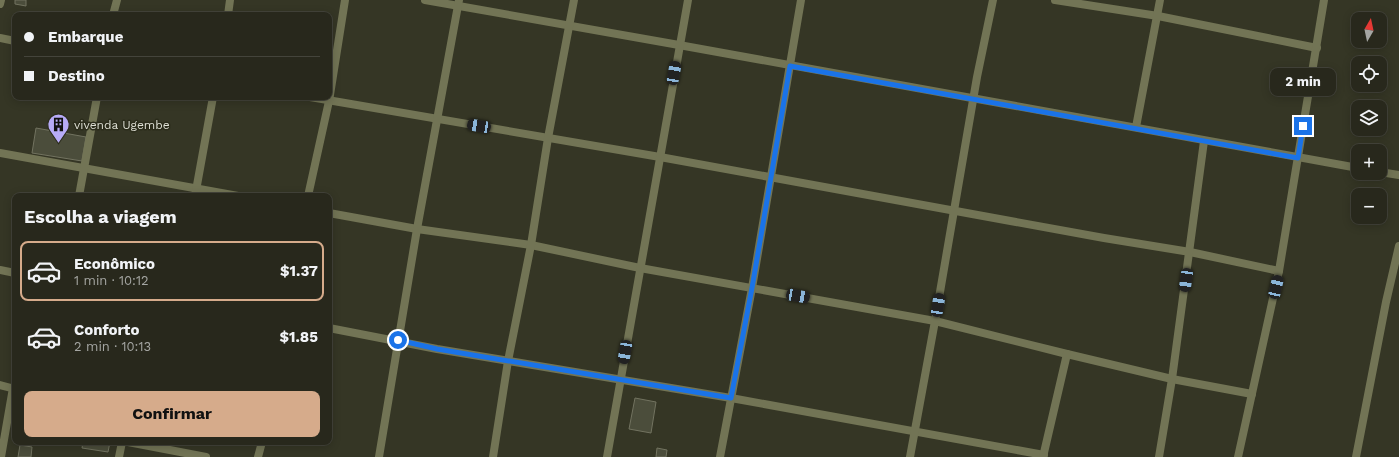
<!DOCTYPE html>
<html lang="pt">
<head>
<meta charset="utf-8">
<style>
  :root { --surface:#28281c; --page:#303025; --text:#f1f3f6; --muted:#a5a6a3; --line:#44443b; --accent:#d6ab8b }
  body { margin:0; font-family:"Work Sans",sans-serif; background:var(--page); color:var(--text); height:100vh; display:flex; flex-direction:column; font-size:15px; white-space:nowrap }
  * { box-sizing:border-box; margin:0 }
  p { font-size:13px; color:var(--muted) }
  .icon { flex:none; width:22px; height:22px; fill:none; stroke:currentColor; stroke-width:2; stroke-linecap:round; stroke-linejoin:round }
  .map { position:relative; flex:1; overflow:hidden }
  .details { position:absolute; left:12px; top:193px; width:320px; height:252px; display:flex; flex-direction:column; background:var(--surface); border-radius:8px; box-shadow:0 2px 10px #0003,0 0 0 1px var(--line) }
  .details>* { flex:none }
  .top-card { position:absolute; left:12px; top:12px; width:320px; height:88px; border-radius:8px; box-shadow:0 2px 10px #0003,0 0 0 1px var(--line); display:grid; align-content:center; height:88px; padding:0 12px; background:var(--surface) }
  .needle { width:26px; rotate:9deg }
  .fabs { position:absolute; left:1351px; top:12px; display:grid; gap:8px }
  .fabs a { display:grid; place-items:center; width:36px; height:36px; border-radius:8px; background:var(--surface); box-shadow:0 2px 10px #0003,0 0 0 1px var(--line); font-size:20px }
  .end { position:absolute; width:18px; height:18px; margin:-9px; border:5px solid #1a73e8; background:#fff; box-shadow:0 0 0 2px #fff }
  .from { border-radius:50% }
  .bubble { position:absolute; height:28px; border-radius:8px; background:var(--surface); box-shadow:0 2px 10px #0003,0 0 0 1px var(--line); font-size:13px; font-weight:700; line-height:28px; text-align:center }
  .car { position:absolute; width:12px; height:24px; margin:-12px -6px; border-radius:5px; box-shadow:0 0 3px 1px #0007; background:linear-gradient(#222 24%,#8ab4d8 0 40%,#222 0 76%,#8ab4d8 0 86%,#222 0) }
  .top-card b { display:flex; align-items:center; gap:14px; height:38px; font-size:15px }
  .top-card b+b { border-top:1px solid var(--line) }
  .top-card i { width:10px; height:10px; background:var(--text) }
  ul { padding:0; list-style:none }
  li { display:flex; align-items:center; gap:12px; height:60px; margin:0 8px 6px; padding:0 4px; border:2px solid transparent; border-radius:8px }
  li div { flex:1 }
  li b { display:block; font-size:15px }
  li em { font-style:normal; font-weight:700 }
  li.selected { border-color:var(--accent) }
  li>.icon { width:36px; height:36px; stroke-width:1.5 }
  h2 { padding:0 12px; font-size:18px; line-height:48px }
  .action { display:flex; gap:8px; margin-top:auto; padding:8px 12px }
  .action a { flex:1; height:46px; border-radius:8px; background:var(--accent); color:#111; font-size:16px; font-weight:700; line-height:46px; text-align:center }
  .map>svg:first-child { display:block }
</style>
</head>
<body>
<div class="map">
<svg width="1399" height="457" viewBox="0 0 1399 457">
  <rect width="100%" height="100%" fill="#353625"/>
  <g fill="#4b4d3b" stroke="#727360">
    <polygon points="15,0 26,0 26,6 15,4"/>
    <polygon points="36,128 86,137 82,161 32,153"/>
    <polygon points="635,398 656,402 651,433 629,429"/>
    <polygon points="83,442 110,442 108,452 82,448"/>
    <polygon points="20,445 32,447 31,457 18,457"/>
    <polygon points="657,448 667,450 666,457 656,457"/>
  </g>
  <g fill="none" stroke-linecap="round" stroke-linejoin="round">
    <g stroke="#727455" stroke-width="8">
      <polyline points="425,0 679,45 1358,168"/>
      <polyline points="1055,0 1158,16 1317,48"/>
      <polyline points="0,4 1,0"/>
      <polyline points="113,15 117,0"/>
      <polyline points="228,15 230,0"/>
      <polyline points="0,38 15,41"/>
      <polyline points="310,97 660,157 1104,238 1190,252 1279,271"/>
      <polyline points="1136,127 1160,0"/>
      <polyline points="0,153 238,196"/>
      <polyline points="1380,172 1399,175"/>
      <polyline points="79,196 97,97"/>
      <polyline points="195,196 213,97"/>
      <polyline points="308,196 329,101 345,0"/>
      <polyline points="329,213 417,229 531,245 640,268 935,321 1067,354 1172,379 1252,394"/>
      <polyline points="0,270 15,273"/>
      <polyline points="329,328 437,349 731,398 1044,455"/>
      <polyline points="0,385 15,389"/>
      <polyline points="128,442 206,457"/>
      <polyline points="1,457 13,388"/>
      <polyline points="119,457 122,442"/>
      <polyline points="258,457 262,442"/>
      <polyline points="379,457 417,229 459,0"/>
      <polyline points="493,457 508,361 531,245 548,138 574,0"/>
      <polyline points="607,457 688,0"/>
      <polyline points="720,457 752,288 801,0"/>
      <polyline points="910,457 935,321 977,77 993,0"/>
      <polyline points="1043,457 1067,354"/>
      <polyline points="1159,457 1172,379 1204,141"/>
      <polyline points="1238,457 1279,271 1324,0"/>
      <polyline points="1356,457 1386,302 1399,246"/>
    </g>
  </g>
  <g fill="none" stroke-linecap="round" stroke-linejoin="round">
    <polyline stroke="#1a73e8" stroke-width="5" points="398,340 437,349 731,398 752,288 790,66 1298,158 1303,126"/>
  </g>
  <defs>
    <symbol id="building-pin" viewBox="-11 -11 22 30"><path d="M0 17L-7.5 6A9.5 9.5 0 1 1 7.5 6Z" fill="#b7abf7" stroke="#2b2c1b"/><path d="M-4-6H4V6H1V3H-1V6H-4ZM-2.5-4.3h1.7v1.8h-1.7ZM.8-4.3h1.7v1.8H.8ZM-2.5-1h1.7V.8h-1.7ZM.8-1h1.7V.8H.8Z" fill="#111"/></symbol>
  </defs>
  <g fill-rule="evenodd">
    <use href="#building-pin" x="46" y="112" width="25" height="34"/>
  </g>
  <g text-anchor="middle" stroke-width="3" stroke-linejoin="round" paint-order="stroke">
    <g font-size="12" fill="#dedfd4" stroke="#2b2c1b" text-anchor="start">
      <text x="74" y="129">vivenda Ugembe</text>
    </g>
  </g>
</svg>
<div class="fabs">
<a><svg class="needle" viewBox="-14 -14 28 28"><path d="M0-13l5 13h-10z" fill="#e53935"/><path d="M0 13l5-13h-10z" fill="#a5a6a3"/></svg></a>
<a><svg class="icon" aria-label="locate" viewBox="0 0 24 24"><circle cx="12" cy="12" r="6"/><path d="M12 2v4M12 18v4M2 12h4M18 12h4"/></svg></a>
<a><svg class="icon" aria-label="layers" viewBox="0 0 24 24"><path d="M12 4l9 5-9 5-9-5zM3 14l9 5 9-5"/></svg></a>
<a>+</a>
<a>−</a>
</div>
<i class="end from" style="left:398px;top:340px"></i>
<i class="end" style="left:1303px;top:126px"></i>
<div class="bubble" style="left:1270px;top:68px;width:66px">2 min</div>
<i class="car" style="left:674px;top:73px;rotate:10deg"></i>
<i class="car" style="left:479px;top:126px;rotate:279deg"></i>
<i class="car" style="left:1186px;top:280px;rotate:188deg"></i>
<i class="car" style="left:1276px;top:287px;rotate:13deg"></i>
<i class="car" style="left:798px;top:296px;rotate:100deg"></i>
<i class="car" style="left:938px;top:305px;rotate:9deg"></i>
<i class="car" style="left:625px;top:352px;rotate:190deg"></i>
<div class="top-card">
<b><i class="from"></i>Embarque</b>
<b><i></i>Destino</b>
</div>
<section class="details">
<h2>Escolha a viagem</h2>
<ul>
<li class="selected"><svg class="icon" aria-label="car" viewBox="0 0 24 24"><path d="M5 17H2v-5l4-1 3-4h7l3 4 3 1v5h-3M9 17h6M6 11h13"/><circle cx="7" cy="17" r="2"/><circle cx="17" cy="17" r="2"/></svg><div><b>Econômico</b><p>1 min · 10:12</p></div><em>$1.37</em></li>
<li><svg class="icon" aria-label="car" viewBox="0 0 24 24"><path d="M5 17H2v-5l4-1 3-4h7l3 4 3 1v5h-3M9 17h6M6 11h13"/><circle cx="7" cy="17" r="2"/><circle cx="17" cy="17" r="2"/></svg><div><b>Conforto</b><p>2 min · 10:13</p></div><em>$1.85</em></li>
</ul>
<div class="action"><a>Confirmar</a></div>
</section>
</div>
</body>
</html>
